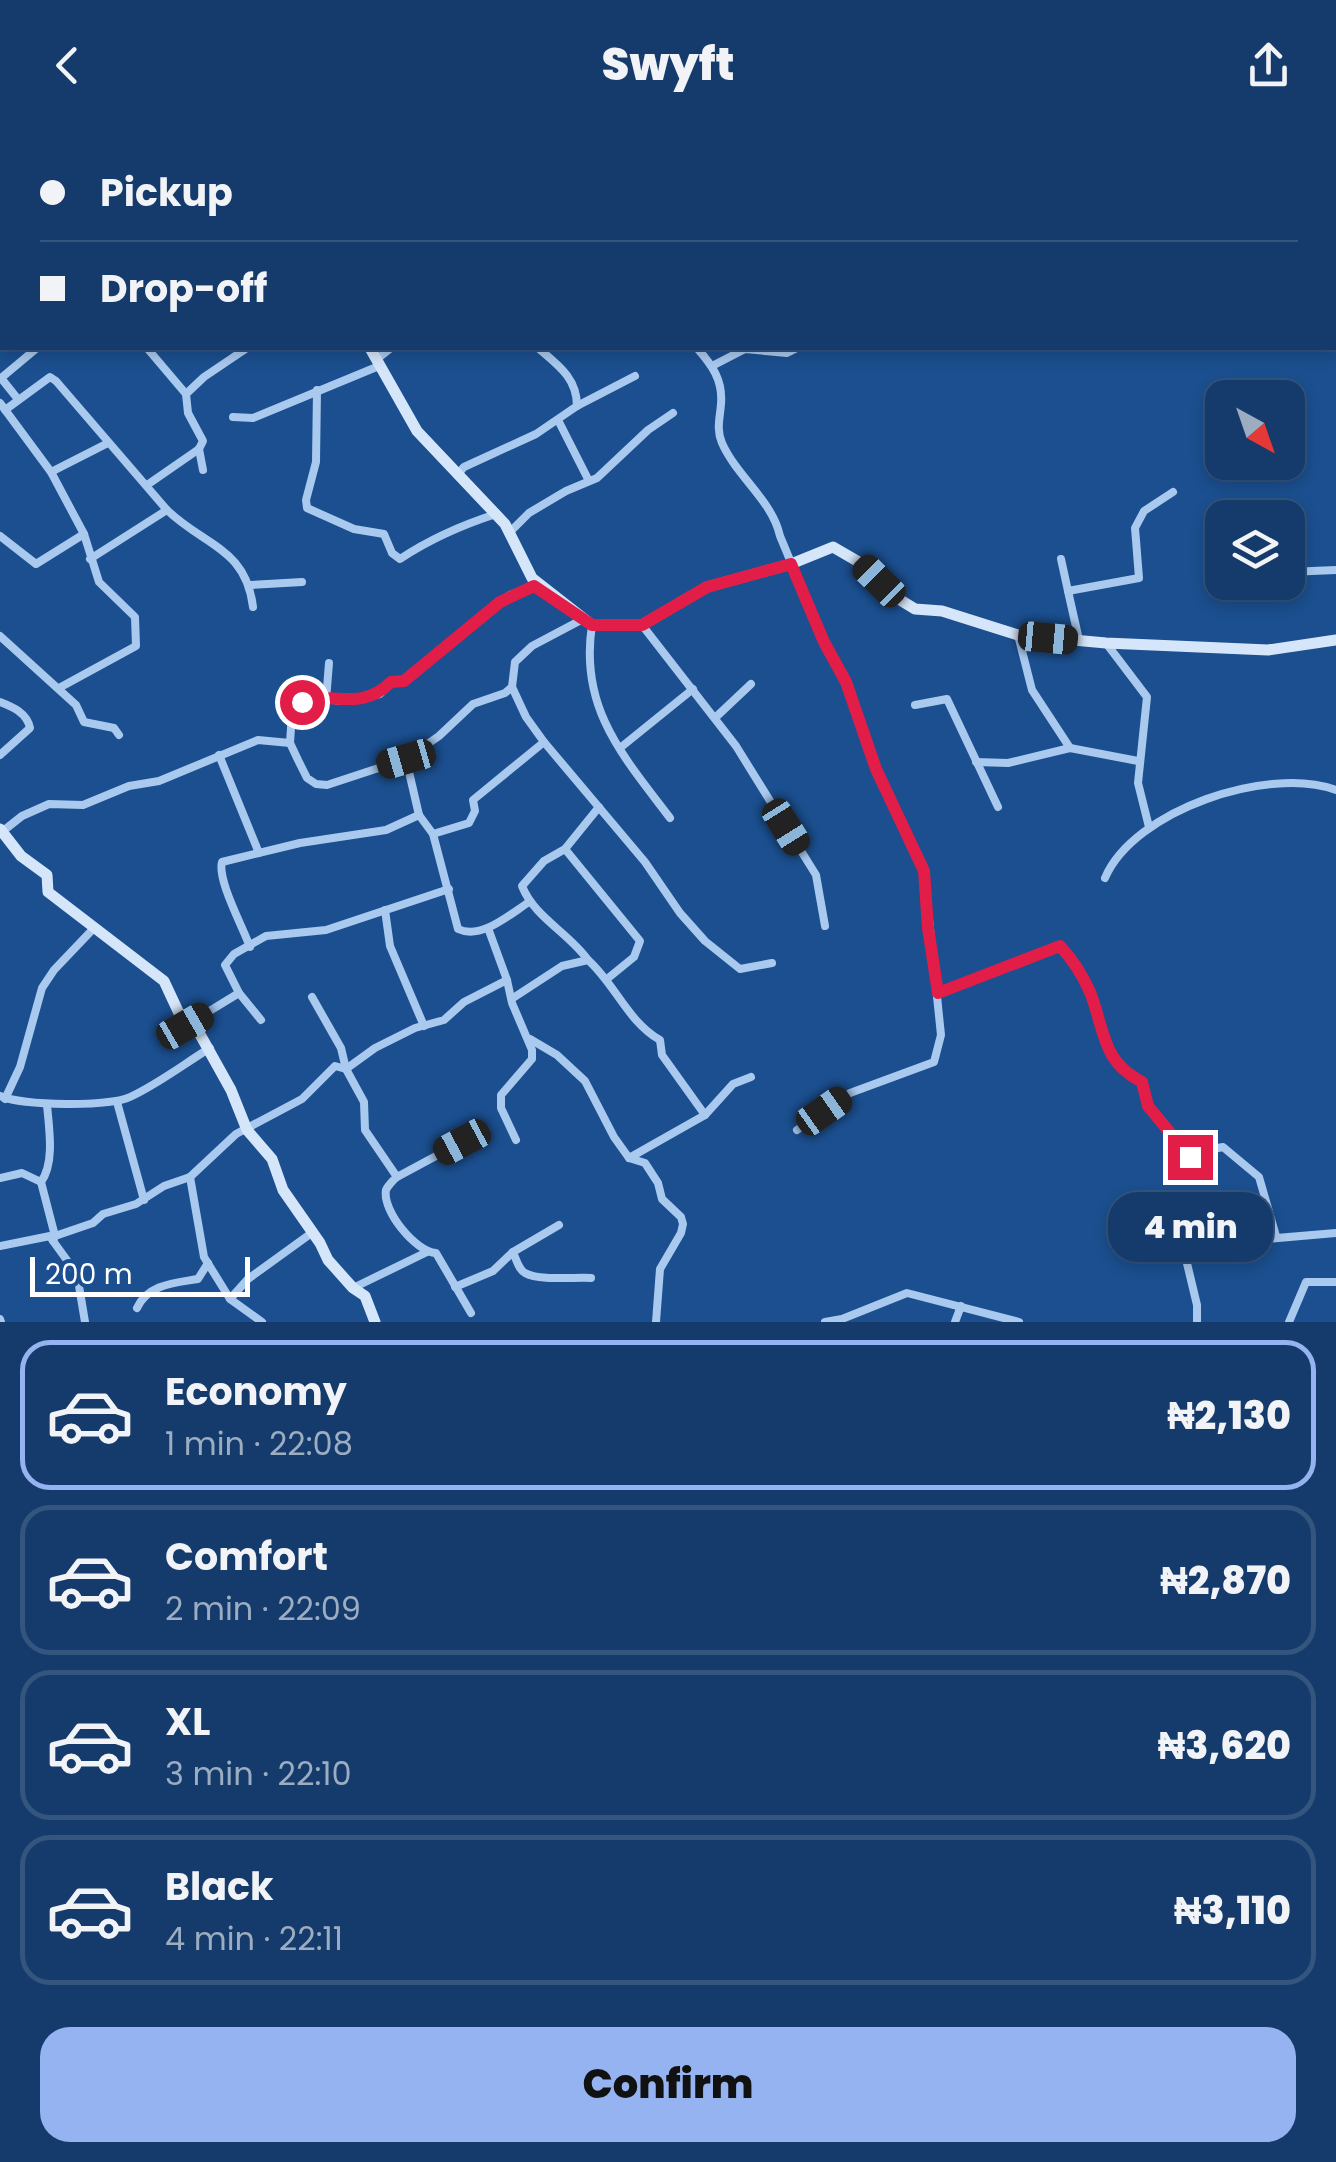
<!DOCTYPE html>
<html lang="en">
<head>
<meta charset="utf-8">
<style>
  :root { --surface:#143b6b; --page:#1d4271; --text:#f1f3f6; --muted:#9dadc1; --line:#33557e; --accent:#95b2f1 }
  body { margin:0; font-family:Poppins,sans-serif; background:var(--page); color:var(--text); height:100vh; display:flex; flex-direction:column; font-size:38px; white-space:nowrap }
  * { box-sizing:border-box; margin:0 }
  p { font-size:32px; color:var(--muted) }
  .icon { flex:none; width:55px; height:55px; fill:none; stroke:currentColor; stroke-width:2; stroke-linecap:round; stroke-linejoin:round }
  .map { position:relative; height:1192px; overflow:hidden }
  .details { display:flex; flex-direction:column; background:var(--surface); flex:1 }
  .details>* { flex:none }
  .top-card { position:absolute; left:0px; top:0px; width:1338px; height:220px; box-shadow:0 5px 15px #0003,0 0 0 2px var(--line); display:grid; align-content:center; height:220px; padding:0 40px; background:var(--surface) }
  .needle { width:65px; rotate:140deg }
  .controls { position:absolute; left:1205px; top:250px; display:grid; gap:20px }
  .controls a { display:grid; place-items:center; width:100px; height:100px; border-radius:20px; background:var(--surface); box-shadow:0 5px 15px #0003,0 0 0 2px var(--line); font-size:50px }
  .scale { position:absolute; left:30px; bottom:25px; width:220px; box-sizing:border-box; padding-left:10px; border:5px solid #fff; border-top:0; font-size:28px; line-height:35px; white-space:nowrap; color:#fff; -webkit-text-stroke:8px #1b4f8f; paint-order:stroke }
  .end { position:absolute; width:45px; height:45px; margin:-22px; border:12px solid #e11d48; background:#fff; box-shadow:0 0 0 5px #fff }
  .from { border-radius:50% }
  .bubble { position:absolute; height:70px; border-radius:30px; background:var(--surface); box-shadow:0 5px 15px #0003,0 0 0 2px var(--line); font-size:32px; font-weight:800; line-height:70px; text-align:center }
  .car { position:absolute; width:30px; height:60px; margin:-30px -15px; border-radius:12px; box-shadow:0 0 8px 2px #0007; background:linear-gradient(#222 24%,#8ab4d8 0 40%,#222 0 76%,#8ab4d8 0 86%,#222 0) }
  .top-card b { display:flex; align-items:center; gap:35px; height:95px; font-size:38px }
  .top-card b+b { border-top:2px solid var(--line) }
  .top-card i { width:25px; height:25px; background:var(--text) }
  ul { padding:18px 0 0; list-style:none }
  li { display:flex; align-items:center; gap:30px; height:150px; margin:0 20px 15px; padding:0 20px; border:5px solid var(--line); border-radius:30px }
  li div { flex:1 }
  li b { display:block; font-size:38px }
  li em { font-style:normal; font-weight:800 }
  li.current { border-color:var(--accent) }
  li>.icon { width:90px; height:90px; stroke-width:1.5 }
  .button { display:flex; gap:20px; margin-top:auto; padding:20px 40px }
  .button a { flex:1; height:115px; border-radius:30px; background:var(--accent); color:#111; font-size:40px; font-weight:800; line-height:115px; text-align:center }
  header { display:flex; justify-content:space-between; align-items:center; height:130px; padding:0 40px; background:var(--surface); font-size:45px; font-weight:800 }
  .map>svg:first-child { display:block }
</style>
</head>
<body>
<header><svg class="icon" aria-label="back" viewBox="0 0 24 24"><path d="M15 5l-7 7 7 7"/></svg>Swyft<svg class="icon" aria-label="share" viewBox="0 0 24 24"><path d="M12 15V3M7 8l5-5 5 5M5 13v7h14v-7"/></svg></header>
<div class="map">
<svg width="1336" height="1192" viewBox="0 0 1336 1192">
  <rect width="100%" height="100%" fill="#1b4f8f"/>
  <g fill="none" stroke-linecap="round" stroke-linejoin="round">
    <g stroke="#a9c9ee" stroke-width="8">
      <polyline points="388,0 391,2"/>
      <polyline points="611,0 612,2"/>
      <polyline points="106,2 107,0"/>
      <polyline points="285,2 286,0"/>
      <polyline points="508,2 510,0"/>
      <polyline points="762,2 764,0"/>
      <polyline points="0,84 2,80"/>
      <polyline points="147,218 186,264 188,283 203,311 199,319 147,355"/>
      <path d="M 538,218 C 558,235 577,248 577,276"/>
      <path d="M 697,218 C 712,235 723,250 721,274 C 720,288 716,299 722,313 C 737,347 772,370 780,406 L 824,512 L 846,552 L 876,639 L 924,741 L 941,905 L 934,932 L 850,963 L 797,1000"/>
      <polyline points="376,230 391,218"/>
      <polyline points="712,236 745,219 787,223 797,218"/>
      <polyline points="1,248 17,268"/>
      <polyline points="0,249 37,218"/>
      <path d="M 317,260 L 316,332 L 306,370 L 307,378 L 354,399 L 384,404 L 392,423 L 400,429 C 430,409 462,395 496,384"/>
      <polyline points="186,264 204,247 247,218"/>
      <polyline points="0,273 51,342 84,404 99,452 135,487 136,516 59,558"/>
      <path d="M 5,280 L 50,247 L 56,251 L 167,380 C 204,416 246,418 253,477"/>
      <polyline points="233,287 253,288 379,236"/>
      <polyline points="558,290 589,351"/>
      <polyline points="199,319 203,340"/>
      <polyline points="51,342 108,313"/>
      <polyline points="457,345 464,337 536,304 577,276 635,246"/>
      <polyline points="510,402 529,383 566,361 597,348 648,300 673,283"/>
      <polyline points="0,406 36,434 84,404"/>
      <polyline points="90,429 167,380"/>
      <polyline points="1061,429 1068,461"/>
      <polyline points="1288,442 1336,440"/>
      <polyline points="250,455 302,452"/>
      <polyline points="583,489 532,516 515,532 512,557 526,587 544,612 645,732 680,783 705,811 740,839 772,833"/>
      <path d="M 592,495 C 579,578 623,626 670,688"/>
      <polyline points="642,495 736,616 816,745 825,796"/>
      <polyline points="0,506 76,575 84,592 114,598 119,605"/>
      <polyline points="1079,510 1068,461 1139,448 1135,398 1144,381 1173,362"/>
      <polyline points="1106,513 1147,567 1138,653 1149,697"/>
      <polyline points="512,557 505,563 473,574 439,606 406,629 327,655 316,654 307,648 298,630 290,613 292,582 311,567 341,571 380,564 391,553 404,551 500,471 512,464 539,456"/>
      <polyline points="326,570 329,533"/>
      <path d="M 0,572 C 13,577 27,583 30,598 L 0,625"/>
      <polyline points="915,575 947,569 998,677"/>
      <polyline points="716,587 751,554"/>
      <polyline points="620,618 693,559"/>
      <polyline points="1070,618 1138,631"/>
      <polyline points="219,625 259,723"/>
      <path d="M 406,629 L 419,685 L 433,704 L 458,799 C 481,810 509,785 529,772"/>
      <polyline points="976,632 1008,633 1070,618 1032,560 1018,505"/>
      <polyline points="3,701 22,686 49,674 83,675 129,656 159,651 258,610 290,613"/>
      <polyline points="433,704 469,693 475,681 473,670 544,612"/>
      <polyline points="565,719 640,811 634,827 607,849"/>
      <path d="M 1105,748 C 1134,680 1269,635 1336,660"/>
      <polyline points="385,780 390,816 424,896"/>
      <polyline points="488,798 507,850 512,873 532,920 532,929 501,965 501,978 516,1010"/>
      <path d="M 250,817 C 243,797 217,750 222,732 L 300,713 L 386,700 L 419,685"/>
      <path d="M 588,830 C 569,803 534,787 522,756 L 544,731 L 565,719 L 599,677"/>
      <path d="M 938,863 L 1060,816 C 1073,830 1082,844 1090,862 C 1105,900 1101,931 1142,953 L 1148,976 L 1190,1027 L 1198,1022 L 1223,1017 L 1259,1047 L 1276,1106"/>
      <polyline points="312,867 341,918 346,939 364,972 365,1000 397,1047 462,1012"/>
      <path d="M 513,868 L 562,836 L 588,830 C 615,854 628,892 660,910 L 662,925 L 705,985"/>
      <polyline points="261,890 239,863 225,835 234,824 266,806 326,800 449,759"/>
      <polyline points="185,896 239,863"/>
      <polyline points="530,909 557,925 585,951 614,1007 629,1028 645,1033 658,1053 662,1069 681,1087 683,1094 681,1103 660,1139 656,1192"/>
      <path d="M 0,966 C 22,976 109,977 130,967 C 158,954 184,934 210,918"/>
      <polyline points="5,969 20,937 42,858 54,840 95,797"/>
      <polyline points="117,972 144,1070"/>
      <polyline points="629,1028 705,985 733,954 751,947"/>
      <polyline points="190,1047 204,1127 230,1169 262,1192"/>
      <path d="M 397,1047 C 394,1049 387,1057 386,1060 C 382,1081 416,1122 436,1123 L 471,1183"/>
      <path d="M 0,1048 L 22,1043 L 41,1052 C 55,1033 49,998 47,975"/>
      <polyline points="41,1052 55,1106"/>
      <polyline points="53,1111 77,1144 85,1192"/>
      <polyline points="0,1116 50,1106 53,1111 55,1106 93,1093 103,1084 136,1074 164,1056 190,1047 236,1004 302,969 335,936 346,939 375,918 415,898 444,890 464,872 507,850"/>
      <path d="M 513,1122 C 516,1129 519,1140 525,1143 C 539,1151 574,1147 591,1148"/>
      <polyline points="455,1157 493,1141 513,1122 559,1095"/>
      <polyline points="353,1158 427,1122"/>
      <polyline points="230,1169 248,1149 313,1102"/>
      <path d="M 137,1178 C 148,1154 175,1153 198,1149 L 208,1133"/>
      <polyline points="0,1189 1,1192"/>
      <polyline points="825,1192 842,1189 907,1163 1019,1192"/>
      <polyline points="955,1192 961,1176"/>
      <polyline points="1197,1192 1197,1175 1185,1125 1195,1115 1336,1103"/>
      <polyline points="1289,1192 1306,1152 1336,1152"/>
    </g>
    <g stroke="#d6e6fa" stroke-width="11">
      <polyline points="0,1 5,2"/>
      <polyline points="370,218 417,301 505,394 532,448 592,495 642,495 707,457 791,434 833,417 864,435 897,468 915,479 942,481 1018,505 1106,513 1268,520 1336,510"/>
      <polyline points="0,699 21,726 47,745 48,762 164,851 185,896 197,899 231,960 247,1000 272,1029 283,1060 320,1113 328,1130 353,1158 365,1166 375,1192"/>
    </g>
  </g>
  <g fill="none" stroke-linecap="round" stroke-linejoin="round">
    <path stroke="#e11d48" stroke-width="12" d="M 302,572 C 326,559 359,584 391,552 L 404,551 L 500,472 L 534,456 L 592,495 L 642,495 L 707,457 L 791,434 L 824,512 L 846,552 L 876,639 L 924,741 L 928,798 L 938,863 L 1060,816 C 1073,830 1082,844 1090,862 C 1105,900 1101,931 1142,952 L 1148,976 L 1190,1027"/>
  </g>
</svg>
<div class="controls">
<a><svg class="needle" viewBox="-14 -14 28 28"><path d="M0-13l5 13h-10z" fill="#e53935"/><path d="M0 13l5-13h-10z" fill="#9dadc1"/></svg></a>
<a><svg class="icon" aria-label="layers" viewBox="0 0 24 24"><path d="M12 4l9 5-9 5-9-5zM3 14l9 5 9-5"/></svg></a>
</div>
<div class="scale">200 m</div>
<i class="end from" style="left:302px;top:572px"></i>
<i class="end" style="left:1190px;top:1027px"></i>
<div class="bubble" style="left:1108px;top:1062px;width:165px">4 min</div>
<i class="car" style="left:879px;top:451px;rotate:315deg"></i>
<i class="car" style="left:1048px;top:508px;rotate:95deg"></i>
<i class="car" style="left:406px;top:629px;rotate:254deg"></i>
<i class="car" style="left:786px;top:697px;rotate:148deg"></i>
<i class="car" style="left:185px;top:896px;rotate:60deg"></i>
<i class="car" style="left:824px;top:981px;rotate:55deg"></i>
<i class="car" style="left:462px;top:1012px;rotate:242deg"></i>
<div class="top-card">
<b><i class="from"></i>Pickup</b>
<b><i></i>Drop-off</b>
</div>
</div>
<section class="details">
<ul>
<li class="current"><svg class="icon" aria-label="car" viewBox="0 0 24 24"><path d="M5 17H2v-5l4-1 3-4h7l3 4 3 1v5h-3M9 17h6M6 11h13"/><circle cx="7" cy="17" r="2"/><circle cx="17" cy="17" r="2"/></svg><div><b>Economy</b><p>1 min · 22:08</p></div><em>₦2,130</em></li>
<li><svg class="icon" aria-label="car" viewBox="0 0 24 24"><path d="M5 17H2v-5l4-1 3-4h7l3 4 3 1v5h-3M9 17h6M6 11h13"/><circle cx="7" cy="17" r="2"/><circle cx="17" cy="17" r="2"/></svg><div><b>Comfort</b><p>2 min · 22:09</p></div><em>₦2,870</em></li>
<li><svg class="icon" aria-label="car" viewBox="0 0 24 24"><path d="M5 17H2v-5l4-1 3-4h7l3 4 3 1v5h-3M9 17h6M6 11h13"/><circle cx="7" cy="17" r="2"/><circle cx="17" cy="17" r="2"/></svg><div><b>XL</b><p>3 min · 22:10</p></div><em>₦3,620</em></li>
<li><svg class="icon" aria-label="car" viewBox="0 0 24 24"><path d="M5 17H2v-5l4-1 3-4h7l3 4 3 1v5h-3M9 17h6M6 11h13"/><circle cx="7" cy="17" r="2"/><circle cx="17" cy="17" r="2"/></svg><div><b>Black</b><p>4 min · 22:11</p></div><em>₦3,110</em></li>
</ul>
<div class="button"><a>Confirm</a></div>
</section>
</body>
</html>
